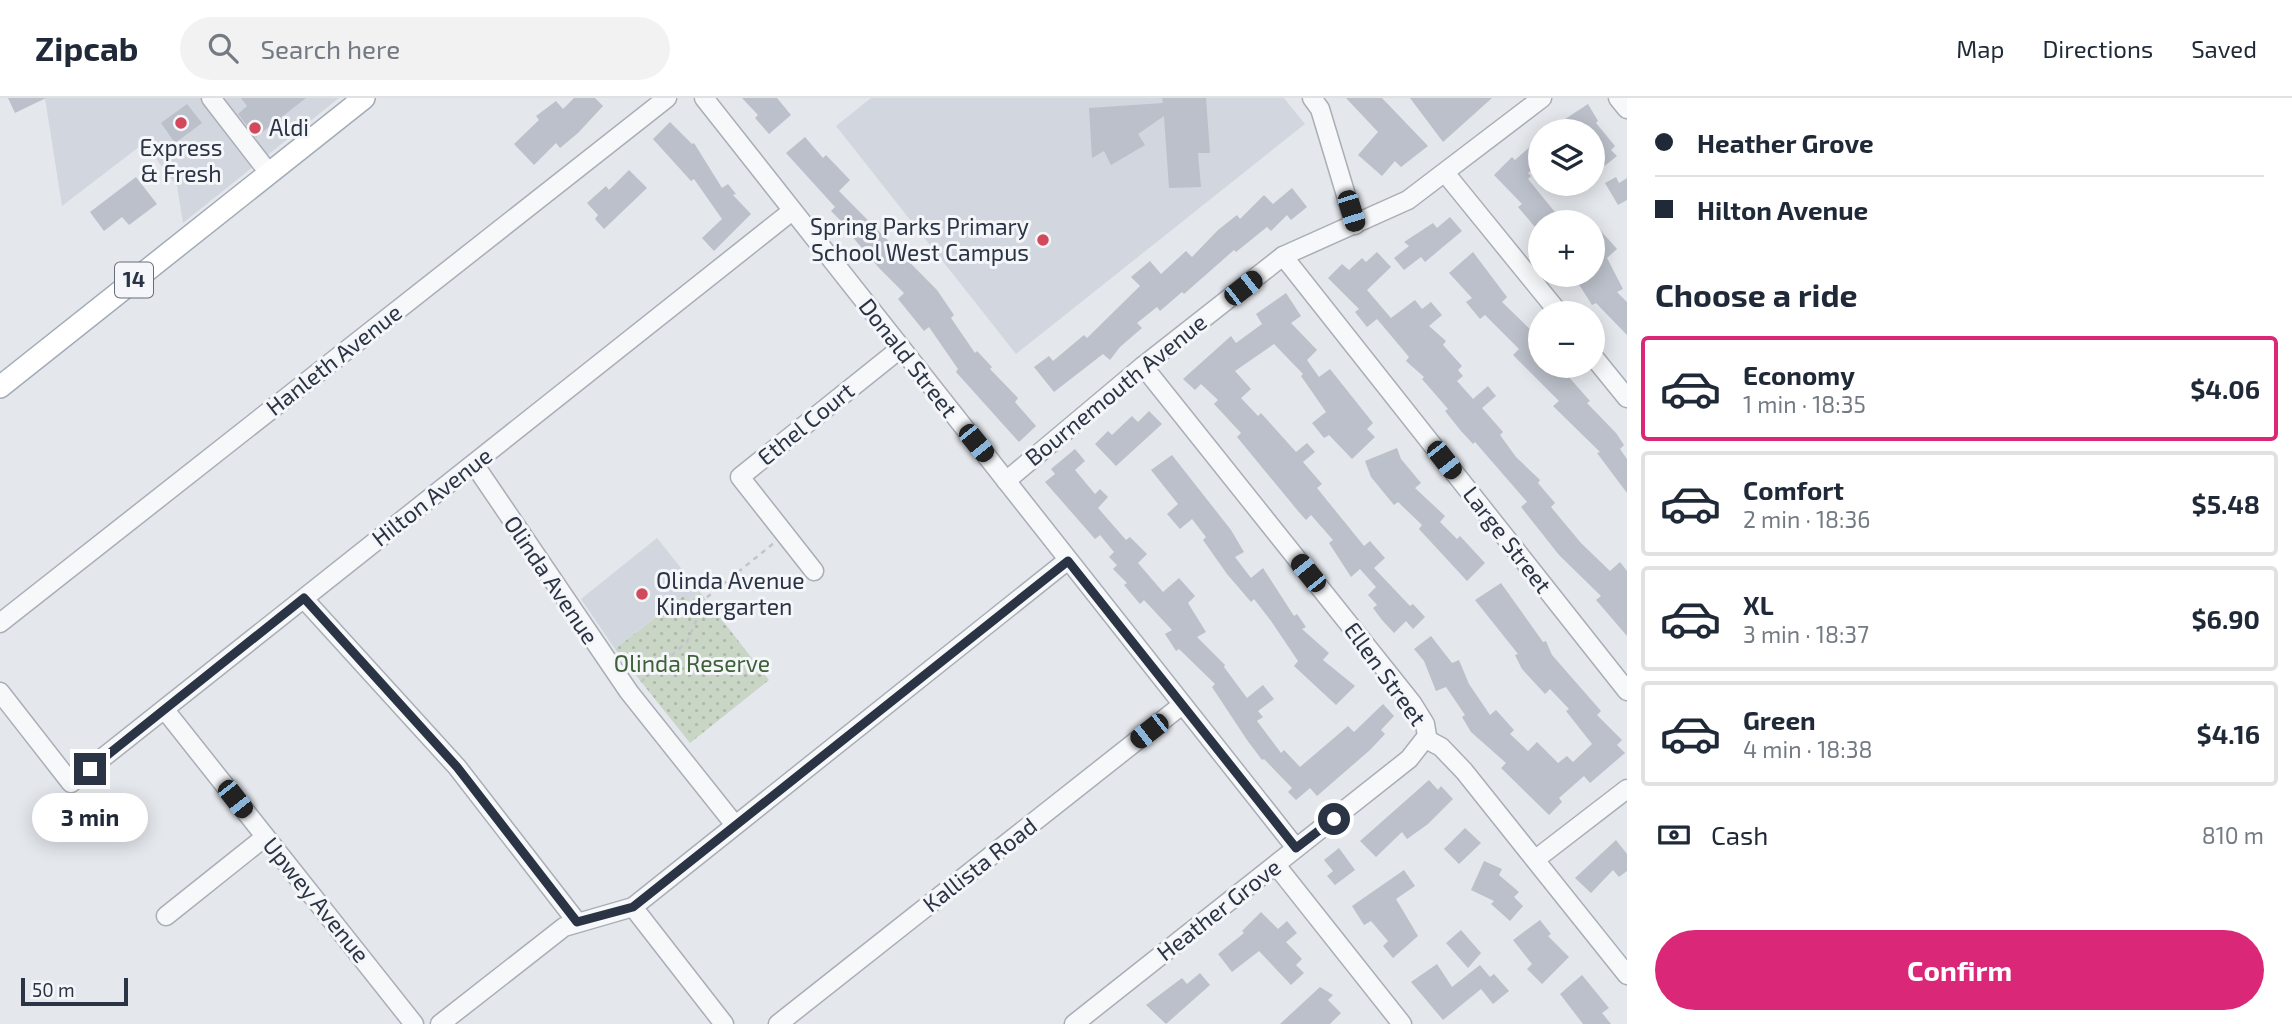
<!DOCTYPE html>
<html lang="en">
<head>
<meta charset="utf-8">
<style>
  :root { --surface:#fff; --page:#f2f2f3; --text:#1f2937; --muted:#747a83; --line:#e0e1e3; --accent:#db2777 }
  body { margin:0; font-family:"Exo 2",sans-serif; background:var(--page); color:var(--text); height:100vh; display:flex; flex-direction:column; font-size:26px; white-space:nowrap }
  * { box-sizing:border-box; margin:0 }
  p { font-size:23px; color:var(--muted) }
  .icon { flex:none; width:38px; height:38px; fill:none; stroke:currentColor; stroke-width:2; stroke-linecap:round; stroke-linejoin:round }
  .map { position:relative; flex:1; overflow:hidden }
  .details { display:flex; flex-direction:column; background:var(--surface); width:665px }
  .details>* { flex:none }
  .banner { display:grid; align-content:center; height:154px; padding:0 28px; background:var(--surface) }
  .tools { position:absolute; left:1528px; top:21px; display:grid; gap:14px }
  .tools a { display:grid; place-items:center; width:77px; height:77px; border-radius:50%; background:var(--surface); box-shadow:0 4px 18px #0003; font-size:35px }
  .scale { position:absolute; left:21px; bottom:18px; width:107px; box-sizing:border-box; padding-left:7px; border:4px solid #2b3445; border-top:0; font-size:19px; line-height:24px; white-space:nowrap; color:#2b3445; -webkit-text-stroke:5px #f4f6f9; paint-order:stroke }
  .end { position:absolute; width:32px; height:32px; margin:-16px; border:9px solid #2b3445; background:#fff; box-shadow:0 0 0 4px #fff }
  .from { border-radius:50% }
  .bubble { position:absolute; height:49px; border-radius:24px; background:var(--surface); box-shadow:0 4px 18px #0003; font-size:23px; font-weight:700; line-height:49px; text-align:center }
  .car { position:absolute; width:21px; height:42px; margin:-21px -10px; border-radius:9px; box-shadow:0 0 5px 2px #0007; background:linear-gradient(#222 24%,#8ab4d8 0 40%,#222 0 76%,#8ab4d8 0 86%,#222 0) }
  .banner b { display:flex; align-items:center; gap:24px; height:66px; font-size:26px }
  .banner b+b { border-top:2px solid var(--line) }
  .banner i { width:18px; height:18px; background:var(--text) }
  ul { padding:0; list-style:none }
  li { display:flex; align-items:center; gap:21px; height:105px; margin:0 14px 10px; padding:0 14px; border:4px solid var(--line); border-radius:7px }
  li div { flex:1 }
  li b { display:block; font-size:26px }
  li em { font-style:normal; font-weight:700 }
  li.current { border-color:var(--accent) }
  li>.icon { width:63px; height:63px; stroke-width:1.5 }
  h2 { padding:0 28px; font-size:32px; line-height:84px }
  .pay { display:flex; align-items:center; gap:18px; height:77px; padding:0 28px; font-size:26px }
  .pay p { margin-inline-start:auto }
  .action { display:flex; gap:14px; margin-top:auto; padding:14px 28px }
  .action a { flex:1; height:80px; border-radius:42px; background:var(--accent); color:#fff; font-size:28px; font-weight:700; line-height:80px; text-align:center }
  header { display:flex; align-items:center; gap:42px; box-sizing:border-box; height:98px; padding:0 35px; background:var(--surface); border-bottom:2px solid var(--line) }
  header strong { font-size:33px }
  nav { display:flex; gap:38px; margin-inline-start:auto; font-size:24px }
  .search { width:490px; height:63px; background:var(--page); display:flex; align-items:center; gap:18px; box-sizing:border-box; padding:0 24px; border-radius:38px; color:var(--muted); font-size:26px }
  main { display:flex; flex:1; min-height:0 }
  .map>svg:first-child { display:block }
</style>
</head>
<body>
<header>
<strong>Zipcab</strong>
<div class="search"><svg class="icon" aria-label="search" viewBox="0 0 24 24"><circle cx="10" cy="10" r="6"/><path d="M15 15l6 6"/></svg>Search here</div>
<nav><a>Map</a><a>Directions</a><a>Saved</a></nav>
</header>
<main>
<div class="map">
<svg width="1627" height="926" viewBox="0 0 1627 926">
  <defs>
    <pattern id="park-dots" width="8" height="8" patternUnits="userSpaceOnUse" patternTransform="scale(1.75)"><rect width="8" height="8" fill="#c9d6c5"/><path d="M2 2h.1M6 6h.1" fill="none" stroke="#adb8ab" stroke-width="1.8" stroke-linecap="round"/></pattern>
  </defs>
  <rect width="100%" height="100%" fill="#e4e7ec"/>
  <g fill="#d2d6de">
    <polygon points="45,0 339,0 183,125 177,88 144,45 62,108"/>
    <polygon points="871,0 1284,0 1305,26 1016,256 836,28"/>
    <polygon points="657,440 700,494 687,504 682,498 615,551 581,501"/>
  </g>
  <polygon fill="url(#park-dots)" points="700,494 769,582 690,645 615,551 683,498 688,504"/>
  <g fill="#bbc0ca">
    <polygon points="8,0 46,0 15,15"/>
    <polygon points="241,0 306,0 256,39 238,16 247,8"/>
    <polygon points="574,0 595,0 603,8 578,35 560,50 556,45 534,67 514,46 539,22 536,18 556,3 563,11"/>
    <polygon points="742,0 777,0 791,17 769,36 755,20 758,17"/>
    <polygon points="1162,0 1206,0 1210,55 1198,55 1201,89 1169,90 1164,18 1138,36 1145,47 1111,67 1104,53 1092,60 1089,10 1163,5"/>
    <polygon points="1346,0 1382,0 1428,48 1401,69 1395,63 1382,78 1358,57 1378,34"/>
    <polygon points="1410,0 1492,0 1443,44"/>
    <polygon points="187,6 202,25 175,45 161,25"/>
    <polygon points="1588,6 1598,23 1596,25 1615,48 1611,52 1617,58 1602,70 1592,58 1592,33 1547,33"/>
    <polygon points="670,24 692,46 694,45 722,90 728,86 736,96 733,97 751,116 714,153 702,140 722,121 694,81 691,83 653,41"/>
    <polygon points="805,39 823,60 826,57 850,82 839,93 937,192 954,217 951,220 975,255 977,253 992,269 990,271 1018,300 1015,304 1036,328 1019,344 956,274 958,271 929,229 924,233 898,201 904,195 879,170 850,136 852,134 831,113 835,109 786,55"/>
    <polygon points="1540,40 1540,65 1528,75 1531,78 1528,81 1563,124 1540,124 1540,135 1518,109 1522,106 1494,77 1512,59 1515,62"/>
    <polygon points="629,72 647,90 604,131 595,121 598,117 587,105 606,88 609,92"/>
    <polygon points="136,79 157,106 129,127 122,119 104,133 90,114"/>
    <polygon points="1616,79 1619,85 1627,80 1627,102 1618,107 1605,85"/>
    <polygon points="1292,90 1307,109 1291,122 1287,117 1271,133 1267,129 1236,154 1234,152 1184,196 1182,194 1160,213 1157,209 1137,225 1142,230 1120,249 1110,262 1103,256 1054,294 1034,269 1049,258 1053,263 1084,237 1087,240 1140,188 1131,179 1150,163 1161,176 1186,153 1192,159 1218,132 1237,117 1240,121 1264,97 1273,106"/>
    <polygon points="1450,119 1462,133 1425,164 1421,159 1404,172 1394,160 1409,148 1404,144 1433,125 1437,130"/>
    <polygon points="1592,123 1617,151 1607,160 1623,191 1617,194 1627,204 1627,237 1596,205 1592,207 1573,177 1592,177"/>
    <polygon points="1377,154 1391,169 1367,192 1391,220 1415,202 1422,211 1431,204 1442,217 1429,228 1446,243 1443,247 1462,268 1458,272 1463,278 1457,283 1473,301 1488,288 1496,298 1482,310 1503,334 1500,337 1516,359 1540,382 1538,385 1555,405 1551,409 1581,445 1610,473 1620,464 1627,473 1627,538 1596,502 1601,498 1559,457 1521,409 1527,404 1475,344 1473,346 1461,333 1445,313 1448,311 1422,281 1424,279 1406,263 1409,259 1377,221 1367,229 1355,214 1359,211 1328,180 1342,166 1349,172 1362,160 1366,164"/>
    <polygon points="1473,154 1507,199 1502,204 1540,241 1540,268 1554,268 1567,277 1590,303 1587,305 1616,335 1624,347 1620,351 1627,361 1627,395 1597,355 1600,354 1553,308 1559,303 1513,257 1519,251 1485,217 1480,221 1466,204 1472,200 1449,175"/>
    <polygon points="1286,195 1301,218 1291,225 1317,252 1307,262 1319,279 1330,271 1373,325 1367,331 1375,339 1352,361 1329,337 1324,340 1312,325 1326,314 1301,278 1303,276 1274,246 1235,273 1251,291 1241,300 1258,318 1261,315 1296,354 1307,345 1315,354 1303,364 1322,386 1317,390 1364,448 1370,443 1385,460 1374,470 1410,508 1413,506 1425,519 1413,531 1406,523 1394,535 1382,522 1373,510 1377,507 1368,497 1376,489 1360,471 1351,479 1329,445 1333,442 1311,417 1306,422 1298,413 1237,339 1241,335 1214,306 1218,302 1201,286 1195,292 1183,281 1231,238 1236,245 1262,226 1256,216"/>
    <polygon points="1149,313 1162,326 1116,368 1095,346 1108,333 1112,337 1132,318 1138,324"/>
    <polygon points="1397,350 1401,361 1421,385 1415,390 1445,418 1440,424 1457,441 1460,438 1485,465 1467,483 1419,431 1422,427 1398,404 1394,407 1371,379 1365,363"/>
    <polygon points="1075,351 1085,363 1075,372 1095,396 1100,391 1108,399 1098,410 1126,442 1130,439 1147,456 1138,465 1163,494 1179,480 1195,498 1188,505 1206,534 1197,539 1225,567 1224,569 1247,600 1263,587 1274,601 1258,613 1263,619 1257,623 1281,655 1284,652 1300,669 1348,628 1354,634 1383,606 1394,618 1381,632 1385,636 1370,652 1317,698 1310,690 1296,702 1288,694 1292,690 1264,661 1262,662 1247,642 1212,589 1215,586 1179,551 1176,553 1165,536 1172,532 1144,502 1140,506 1124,487 1127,485 1113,471 1117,467 1109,459 1114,454 1100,437 1095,441 1045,384 1055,376 1051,371"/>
    <polygon points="1172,357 1231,432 1244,454 1235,459 1251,480 1263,470 1294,518 1297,516 1306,529 1302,531 1329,555 1323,562 1355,588 1336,607 1294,568 1298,563 1271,523 1254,501 1251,504 1227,476 1203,442 1206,439 1192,421 1180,431 1167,416 1178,406 1151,372"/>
    <polygon points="1501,485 1543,544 1546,543 1552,557 1601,613 1597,617 1622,642 1617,647 1625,655 1590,685 1584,678 1559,700 1562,704 1549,717 1501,670 1506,665 1471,634 1462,619 1465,617 1446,589 1436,593 1424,563 1414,551 1431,538 1452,565 1459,562 1469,586 1490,617 1496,612 1514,632 1510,636 1528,653 1537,644 1558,665 1567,658 1573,664 1592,646 1566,613 1569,611 1550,591 1545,596 1522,571 1515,557 1518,556 1475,502"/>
    <polygon points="1429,682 1438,692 1441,688 1453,701 1428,726 1407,741 1402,734 1376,759 1360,743"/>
    <polygon points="1465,730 1481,745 1459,766 1444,751"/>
    <polygon points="1616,742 1627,756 1627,773 1619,779 1613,772 1591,795 1575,780"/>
    <polygon points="1339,750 1355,772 1335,787 1327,778 1333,773 1324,762"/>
    <polygon points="1484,763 1502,771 1499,777 1519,794 1514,799 1523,808 1510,823 1491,806 1494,803 1471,792"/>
    <polygon points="1404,772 1415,788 1396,801 1418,838 1393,860 1383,848 1388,843 1371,823 1364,827 1352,808"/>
    <polygon points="1261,814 1278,831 1287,823 1297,835 1286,844 1302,861 1296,867 1304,875 1291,887 1259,853 1232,874 1218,856 1244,835 1242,833"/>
    <polygon points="1540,822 1551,836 1548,838 1569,859 1542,886 1527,871 1532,866 1513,842"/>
    <polygon points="1461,832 1481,855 1468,870 1446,845"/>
    <polygon points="1437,866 1452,889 1480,867 1490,879 1494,876 1509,893 1493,906 1481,891 1443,922 1411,884"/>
    <polygon points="1200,875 1210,887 1166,926 1146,907 1182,880 1187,886"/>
    <polygon points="1582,877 1609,910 1602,915 1611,926 1583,926 1560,896"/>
    <polygon points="1320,889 1333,897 1328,902 1341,915 1330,926 1280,926"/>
  </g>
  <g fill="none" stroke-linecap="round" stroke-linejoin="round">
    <defs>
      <g id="minor">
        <polyline points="211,0 269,75"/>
        <polyline points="704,0 1296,750"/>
        <polyline points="1312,0 1320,11 1355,127"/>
        <polyline points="1618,0 1627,11"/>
        <polyline points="1446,76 1559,215"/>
        <polyline points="1283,158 1627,593"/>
        <polyline points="1592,257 1627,300"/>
        <polyline points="474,366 629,594 735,727"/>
        <polyline points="1006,383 1143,268 1283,158 1408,102 1542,0"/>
        <polyline points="814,473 740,379 901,250"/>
        <polyline points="304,501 457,669 577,824"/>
        <polyline points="0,525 667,0"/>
        <polyline points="0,594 71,685 792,113"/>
        <polyline points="165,612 414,926"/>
        <polyline points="1426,641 1441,649 1464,673 1627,877"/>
        <polyline points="1536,761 1627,691"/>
        <polyline points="1276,767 1402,926"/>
        <polyline points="633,809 724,926"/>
        <polyline points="166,818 265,739"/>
        <polyline points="440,926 564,829 633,809 1068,462"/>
        <polyline points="778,926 1182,607"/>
        <polyline points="1074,926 1409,661 1427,638 1425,626 1412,605 1143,268"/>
      </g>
      <polyline id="major" points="0,289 364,0"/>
    </defs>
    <use href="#minor" stroke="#a9aeb7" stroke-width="21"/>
    <use href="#major" stroke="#a3abb8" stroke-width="24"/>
    <polyline stroke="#c2c5cb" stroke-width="2.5" stroke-dasharray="5 5" stroke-linecap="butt" points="641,584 687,544 706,500 774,445"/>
    <use href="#minor" stroke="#f7f8fa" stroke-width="18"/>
    <use href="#major" stroke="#fff" stroke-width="21"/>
  </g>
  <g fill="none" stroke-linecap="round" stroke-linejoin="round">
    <polyline stroke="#2b3445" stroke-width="9" points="90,671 304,500 457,669 577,824 633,809 1068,463 1296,750 1334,721"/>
  </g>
  <g fill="#d1495b" stroke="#f4f6f9" stroke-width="2.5">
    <circle cx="181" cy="25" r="7"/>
    <circle cx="255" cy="30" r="7"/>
    <circle cx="1043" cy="142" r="7"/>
    <circle cx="642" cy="496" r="7"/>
  </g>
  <g text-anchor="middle" stroke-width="6" stroke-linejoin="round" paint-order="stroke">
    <rect fill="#f4f6f9" stroke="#676e7b" stroke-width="2" x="115" y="164.5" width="38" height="35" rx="5"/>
    <g font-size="21" font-weight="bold" fill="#2b3445">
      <text x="134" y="189">14</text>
    </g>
    <g font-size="23" fill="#2b3445" stroke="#f4f6f9" text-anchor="start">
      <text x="269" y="38">Aldi</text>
      <text x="181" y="58" text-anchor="middle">Express<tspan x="181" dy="26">&amp; Fresh</tspan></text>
      <text x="1029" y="137" text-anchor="end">Spring Parks Primary<tspan x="1029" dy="26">School West Campus</tspan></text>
      <text x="656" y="491">Olinda Avenue<tspan x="656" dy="26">Kindergarten</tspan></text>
    </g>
    <g font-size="23" fill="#2b3445" stroke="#f4f6f9">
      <text transform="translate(908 260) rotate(52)" y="8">Donald Street</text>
      <text transform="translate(334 262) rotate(-38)" y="8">Hanleth Avenue</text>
      <text transform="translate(1116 292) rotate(-39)" y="8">Bournemouth Avenue</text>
      <text transform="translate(806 326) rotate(-39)" y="8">Ethel Court</text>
      <text transform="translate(432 399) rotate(-38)" y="8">Hilton Avenue</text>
      <text transform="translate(1507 442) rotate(52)" y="8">Large Street</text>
      <text transform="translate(551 482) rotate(56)" y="8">Olinda Avenue</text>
      <text transform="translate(1385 576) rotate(54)" y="8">Ellen Street</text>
      <text transform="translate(980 767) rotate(-38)" y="8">Kallista Road</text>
      <text transform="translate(316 802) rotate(51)" y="8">Upwey Avenue</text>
      <text transform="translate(1219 812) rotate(-38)" y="8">Heather Grove</text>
    </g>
    <g font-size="23" fill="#3f6138" stroke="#f4f6f9">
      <text x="692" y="574">Olinda Reserve</text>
    </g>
  </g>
</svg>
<div class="tools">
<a><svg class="icon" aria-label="layers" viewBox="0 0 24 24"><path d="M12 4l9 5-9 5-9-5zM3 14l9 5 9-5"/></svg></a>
<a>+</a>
<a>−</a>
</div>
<div class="scale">50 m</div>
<i class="end from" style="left:1334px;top:721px"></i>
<i class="end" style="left:90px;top:671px"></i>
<div class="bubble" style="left:32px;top:695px;width:116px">3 min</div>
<i class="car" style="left:1351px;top:113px;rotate:163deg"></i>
<i class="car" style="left:1243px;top:190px;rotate:52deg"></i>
<i class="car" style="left:976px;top:345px;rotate:141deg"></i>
<i class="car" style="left:1444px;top:362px;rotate:142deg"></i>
<i class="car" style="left:1308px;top:475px;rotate:321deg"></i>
<i class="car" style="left:1149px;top:633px;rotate:232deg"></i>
<i class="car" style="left:235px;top:701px;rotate:142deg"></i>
</div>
<section class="details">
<div class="banner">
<b><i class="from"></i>Heather Grove</b>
<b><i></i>Hilton Avenue</b>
</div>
<h2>Choose a ride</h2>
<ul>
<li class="current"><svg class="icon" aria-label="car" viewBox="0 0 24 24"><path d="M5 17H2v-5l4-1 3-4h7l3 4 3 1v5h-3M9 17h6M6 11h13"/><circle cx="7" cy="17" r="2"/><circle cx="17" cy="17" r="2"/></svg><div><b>Economy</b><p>1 min · 18:35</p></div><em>$4.06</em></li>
<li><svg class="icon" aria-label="car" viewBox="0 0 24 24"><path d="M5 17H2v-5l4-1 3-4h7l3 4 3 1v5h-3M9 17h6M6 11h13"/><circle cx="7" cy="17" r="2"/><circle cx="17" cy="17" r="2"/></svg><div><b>Comfort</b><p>2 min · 18:36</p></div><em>$5.48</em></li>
<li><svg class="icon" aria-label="car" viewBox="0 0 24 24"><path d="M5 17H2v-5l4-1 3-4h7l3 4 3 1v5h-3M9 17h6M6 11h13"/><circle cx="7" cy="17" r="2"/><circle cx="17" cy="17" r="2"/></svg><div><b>XL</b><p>3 min · 18:37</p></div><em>$6.90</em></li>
<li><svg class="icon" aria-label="car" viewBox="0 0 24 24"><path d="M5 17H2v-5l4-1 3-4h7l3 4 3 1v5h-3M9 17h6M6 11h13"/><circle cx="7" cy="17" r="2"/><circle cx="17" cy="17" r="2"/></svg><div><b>Green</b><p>4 min · 18:38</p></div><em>$4.16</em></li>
</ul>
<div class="pay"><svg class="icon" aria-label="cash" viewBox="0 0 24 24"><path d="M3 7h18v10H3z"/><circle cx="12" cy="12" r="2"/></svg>Cash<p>810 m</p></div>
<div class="action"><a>Confirm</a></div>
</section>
</main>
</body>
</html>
